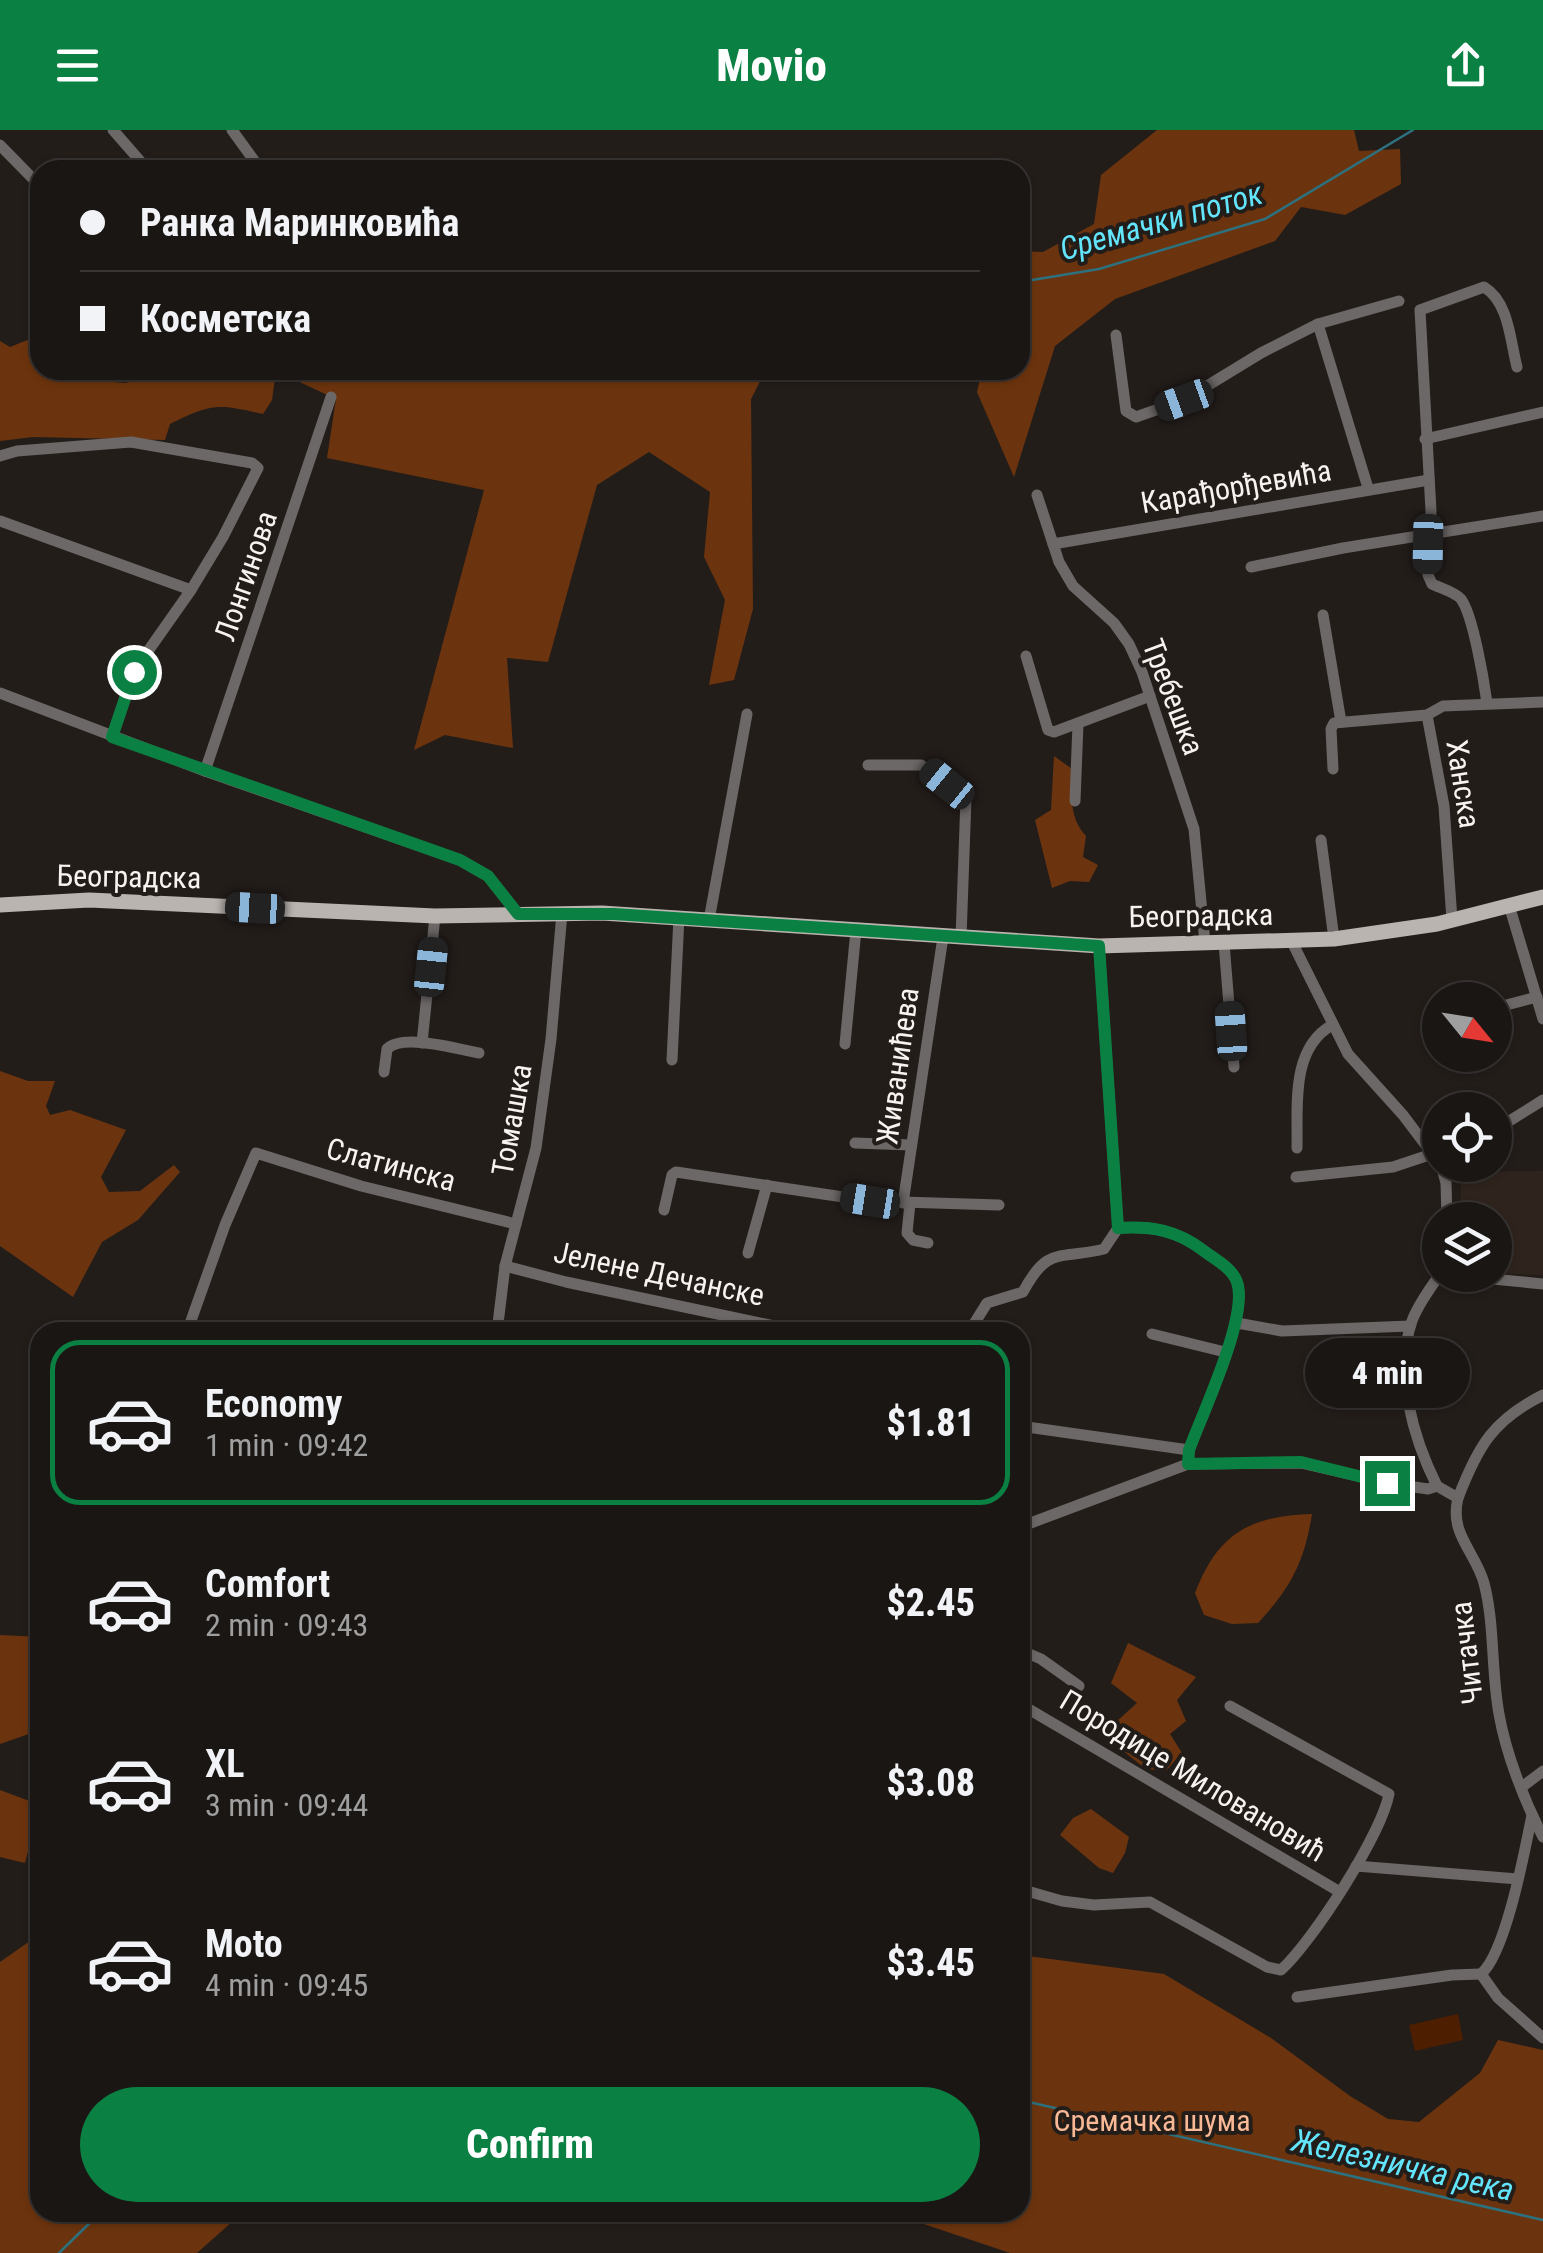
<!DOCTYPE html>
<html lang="en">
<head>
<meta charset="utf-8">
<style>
  :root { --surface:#1a1614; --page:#272322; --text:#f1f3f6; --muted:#9f9fa0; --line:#383534; --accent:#0b8043 }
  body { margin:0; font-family:"Roboto Condensed",sans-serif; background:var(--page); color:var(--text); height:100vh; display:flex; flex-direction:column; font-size:38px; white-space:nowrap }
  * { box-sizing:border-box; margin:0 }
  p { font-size:32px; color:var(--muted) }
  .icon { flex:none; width:55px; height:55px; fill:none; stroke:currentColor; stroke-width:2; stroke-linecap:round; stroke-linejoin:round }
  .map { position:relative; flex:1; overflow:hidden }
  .details { position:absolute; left:30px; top:1192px; width:1000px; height:900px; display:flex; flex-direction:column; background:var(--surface); border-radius:30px; box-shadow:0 2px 8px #0004,0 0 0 2px var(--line) }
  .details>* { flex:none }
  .guide { position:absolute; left:30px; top:30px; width:1000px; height:220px; border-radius:30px; box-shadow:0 2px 8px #0004,0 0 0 2px var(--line); display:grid; align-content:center; height:220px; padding:0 50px; background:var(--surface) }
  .needle { width:65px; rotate:120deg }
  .buttons { position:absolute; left:1422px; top:852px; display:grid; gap:20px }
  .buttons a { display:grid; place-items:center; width:90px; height:90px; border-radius:50%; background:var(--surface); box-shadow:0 2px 8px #0004,0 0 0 2px var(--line); font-size:50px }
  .end { position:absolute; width:45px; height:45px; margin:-22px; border:12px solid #0b8043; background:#fff; box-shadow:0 0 0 5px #fff }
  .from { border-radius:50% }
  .bubble { position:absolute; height:70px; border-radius:35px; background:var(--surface); box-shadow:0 2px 8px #0004,0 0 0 2px var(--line); font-size:32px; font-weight:800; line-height:70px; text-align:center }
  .car { position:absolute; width:30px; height:60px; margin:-30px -15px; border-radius:12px; box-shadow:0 0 8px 2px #0007; background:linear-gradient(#222 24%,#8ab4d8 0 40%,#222 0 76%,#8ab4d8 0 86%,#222 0) }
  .guide b { display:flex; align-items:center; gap:35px; height:95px; font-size:38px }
  .guide b+b { border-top:2px solid var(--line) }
  .guide i { width:25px; height:25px; background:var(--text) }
  ul { padding:18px 0 0; list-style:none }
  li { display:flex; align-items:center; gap:30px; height:165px; margin:0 20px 15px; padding:0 30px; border:5px solid transparent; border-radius:30px }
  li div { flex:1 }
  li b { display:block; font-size:38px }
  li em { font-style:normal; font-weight:800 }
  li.on { border-color:var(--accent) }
  li>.icon { width:90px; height:90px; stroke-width:1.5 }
  .button { display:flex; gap:20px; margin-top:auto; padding:20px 50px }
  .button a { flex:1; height:115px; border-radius:60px; background:var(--accent); color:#fff; font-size:40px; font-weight:800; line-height:115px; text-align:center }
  header { display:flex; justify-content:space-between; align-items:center; height:130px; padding:0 50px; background:var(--accent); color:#fff; font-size:45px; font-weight:800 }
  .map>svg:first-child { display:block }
</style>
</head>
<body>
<header><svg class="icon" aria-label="menu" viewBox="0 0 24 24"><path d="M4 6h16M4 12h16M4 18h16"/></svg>Movio<svg class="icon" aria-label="share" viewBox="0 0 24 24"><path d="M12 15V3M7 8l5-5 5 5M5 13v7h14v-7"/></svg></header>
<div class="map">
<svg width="1543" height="2123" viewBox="0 0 1543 2123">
  <rect width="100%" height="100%" fill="#231d1a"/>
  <polygon fill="#2f241d" points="1543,1041 1543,1145 1495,1143 1495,1090 1461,1090 1461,1042"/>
  <polygon fill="#4d1f00" points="1458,1884 1463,1910 1415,1921 1409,1895"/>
  <g fill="#6c340e">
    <polygon points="1157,0 1354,0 1359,21 1400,19 1401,54 1345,85 1301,77 1275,111 1115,169 1055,216 1014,347 977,262 982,240 1020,240 1020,121 1043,122 1094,94 1101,45"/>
    <path d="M 40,205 L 40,240 L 82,240 L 90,250 L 125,253 L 172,240 L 766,240 L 751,269 L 753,479 L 734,550 L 709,555 L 725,470 L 704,427 L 710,362 L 649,322 L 597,355 L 548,532 L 507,528 L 513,618 L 445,605 L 414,620 L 484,360 L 327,328 L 336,269 L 276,241 L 272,270 L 263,284 C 217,274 213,273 170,294 L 165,310 L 33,307 L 0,311 L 0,211 L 10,217 Z"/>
    <path d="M 1054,626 L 1072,639 C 1072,664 1068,687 1086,706 L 1083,727 L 1098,735 L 1089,752 L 1070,751 L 1052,758 L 1035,690 L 1051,680 Z"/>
    <polygon points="0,941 28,951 55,951 46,976 50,985 70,980 126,1000 101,1047 109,1062 140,1061 174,1035 180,1042 138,1090 102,1112 73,1167 0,1116"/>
    <path d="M 1312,1384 C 1304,1433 1291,1457 1258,1493 L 1232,1494 L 1204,1485 L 1195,1463 C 1218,1403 1250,1386 1312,1384 Z"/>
    <polygon points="0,1505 40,1507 40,1600 0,1614"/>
    <polygon points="1128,1513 1196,1547 1177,1570 1186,1591 1170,1604 1182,1623 1166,1641 1146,1639 1113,1613 1116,1592 1137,1573 1111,1553"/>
    <polygon points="0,1660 40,1675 25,1733 0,1727"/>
    <polygon points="1091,1679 1129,1707 1125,1723 1113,1743 1099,1738 1060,1705 1073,1688"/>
    <polygon points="40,1804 40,2082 242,2083 197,2123 0,2123 0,1832"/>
    <polygon points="1020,1825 1164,1844 1271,1908 1350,1966 1388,1989 1419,1992 1480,1943 1498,1910 1543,1920 1543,2123 1010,2123 891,2083 1020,2082"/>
  </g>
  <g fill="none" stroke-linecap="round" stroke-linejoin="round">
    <g stroke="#2d717e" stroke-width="2.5">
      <polyline points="1020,152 1099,139 1265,89 1413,0"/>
      <polyline points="450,240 491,250 648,245 657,240"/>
      <polyline points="1020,1970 1543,2090"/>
      <polyline points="59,2123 101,2082"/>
    </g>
    <g stroke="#6c6867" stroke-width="11">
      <polyline points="113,0 148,40"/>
      <polyline points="232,0 261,40"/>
      <polyline points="0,15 40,56"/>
      <polyline points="1318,194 1368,358"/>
      <polyline points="1116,205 1126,281 1136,287 1184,270 1261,223 1318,194 1399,171"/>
      <polyline points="111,240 111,241"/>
      <polyline points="1425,309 1543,282"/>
      <polyline points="0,326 17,321 131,312 252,333 258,338 223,407 191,460 134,541 112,607"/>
      <polyline points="1037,365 1059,432 1073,456 1114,493 1129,514 1142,542 1194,699 1205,813"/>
      <polyline points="0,391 191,460"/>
      <polyline points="1053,414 1429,350"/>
      <polyline points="1251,437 1343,418 1543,386"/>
      <polyline points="1323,485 1341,592"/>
      <polyline points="1026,526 1048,600 1054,602 1150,566"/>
      <polyline points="0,563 205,641 460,730 488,746 518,784"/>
      <path d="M 1487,573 C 1484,551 1473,485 1461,469 C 1455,462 1440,458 1432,454 L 1428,445 L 1431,381 L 1420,180 L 1484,157 C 1509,172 1510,210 1517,237"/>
      <polyline points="1427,585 1444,676 1452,790"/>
      <polyline points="868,635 921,635 966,668 961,808"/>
      <polyline points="1333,639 1331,599 1334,593 1427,585 1443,576 1543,572"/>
      <polyline points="205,641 331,267"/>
      <polyline points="1075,671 1078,594"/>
      <polyline points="1321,710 1334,809"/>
      <polyline points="1509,775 1543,889"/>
      <polyline points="709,790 747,584"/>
      <polyline points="1292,812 1348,924 1403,985 1440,1034"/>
      <polyline points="1224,813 1234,937"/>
      <polyline points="1495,878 1537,867"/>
      <polyline points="422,913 435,786"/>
      <polyline points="845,914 856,800"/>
      <polyline points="672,930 679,787"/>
      <path d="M 384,942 L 387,919 C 403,903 457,919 479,923"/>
      <polyline points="1495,1000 1543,970"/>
      <polyline points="855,1013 911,1015"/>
      <path d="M 1297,1018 C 1298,977 1290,919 1332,895"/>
      <polyline points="1441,1035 1446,1053 1447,1090"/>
      <polyline points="1296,1047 1393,1037 1432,1024"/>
      <polyline points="903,1073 943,807"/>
      <polyline points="910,1073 907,1103 913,1110 928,1113"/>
      <polyline points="664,1080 672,1045 676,1042 870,1071 999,1075"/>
      <path d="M 1118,1098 C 1152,1096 1177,1100 1204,1121 C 1216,1130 1232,1138 1237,1152 C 1249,1186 1202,1285 1189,1320 L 1188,1334"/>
      <polyline points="748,1123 767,1055"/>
      <polyline points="505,1136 566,1152 803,1202"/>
      <path d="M 1440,1144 C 1430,1159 1418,1174 1412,1191 C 1394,1242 1413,1308 1437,1356 L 1458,1368 C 1449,1404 1475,1421 1484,1453 C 1495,1495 1491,1541 1499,1584 C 1506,1624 1524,1670 1543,1707"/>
      <polyline points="1451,1145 1543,1154"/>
      <polyline points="1237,1193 1282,1201 1410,1196"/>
      <polyline points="187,1202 225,1095 256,1023 361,1056 516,1094"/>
      <polyline points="497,1202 505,1136 536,1018 551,909 562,783"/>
      <path d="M 969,1202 L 987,1173 L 1023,1162 C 1048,1115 1059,1130 1104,1119 L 1118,1098 L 1099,816"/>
      <polyline points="1152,1204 1225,1222"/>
      <polyline points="1020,1296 1189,1320"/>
      <path d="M 1458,1368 C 1478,1316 1493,1290 1543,1265"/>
      <polyline points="1020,1397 1188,1334 1301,1333 1387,1353 1428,1359 1437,1356"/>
      <polyline points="1020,1520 1041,1529 1079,1556"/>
      <polyline points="1020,1574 1340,1762"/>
      <polyline points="1522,1657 1543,1641"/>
      <polyline points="1356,1736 1518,1749"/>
      <path d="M 1020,1759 L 1062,1771 L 1094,1775 L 1150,1772 L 1267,1837 L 1281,1840 C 1313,1811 1381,1705 1389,1664 L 1230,1576"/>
      <path d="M 1481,1844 C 1506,1823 1525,1719 1532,1685"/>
      <polyline points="1481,1844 1498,1868 1543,1908"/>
      <polyline points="1297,1867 1452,1845 1481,1844"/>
    </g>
    <polyline stroke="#bab4b0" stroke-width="15" points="0,775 89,770 435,786 602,783 1099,816 1334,809 1437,794 1543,767"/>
  </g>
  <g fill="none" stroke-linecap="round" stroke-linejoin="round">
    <path stroke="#0b8043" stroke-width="12" d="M 134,542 L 112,607 L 460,730 L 488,746 L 518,784 L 614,784 L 1099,816 L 1118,1098 C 1152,1096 1177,1100 1204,1121 C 1216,1130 1232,1138 1237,1152 C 1249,1186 1202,1284 1189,1320 L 1188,1334 L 1301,1332 L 1387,1353"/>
  </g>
  <g text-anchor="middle" stroke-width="8" stroke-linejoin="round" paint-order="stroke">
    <g font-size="30" fill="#f7f3f1" stroke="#231d1a">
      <text transform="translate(1236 357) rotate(-10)" y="10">Карађорђевића</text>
      <text transform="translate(246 446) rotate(-71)" y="10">Лонгинова</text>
      <text transform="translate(1173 567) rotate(69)" y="10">Требешка</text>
      <text transform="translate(1463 654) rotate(81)" y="10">Ханска</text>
      <text transform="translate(129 747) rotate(1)" y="10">Београдска</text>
      <text transform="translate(1201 786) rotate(-1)" y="10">Београдска</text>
      <text transform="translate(898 936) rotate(-82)" y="10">Живанићева</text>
      <text transform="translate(512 990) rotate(-80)" y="10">Томашка</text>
      <text transform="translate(391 1035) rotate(15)" y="10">Слатинска</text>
      <text transform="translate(659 1144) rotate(12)" y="10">Јелене Дечанске</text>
      <text transform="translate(1467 1523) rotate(-97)" y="10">Читачка</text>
      <text transform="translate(1193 1646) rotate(31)" y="10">Породице Миловановић</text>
    </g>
    <g font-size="30" fill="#f9b996" stroke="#231d1a">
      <text x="1152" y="2001">Сремачка шума</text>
    </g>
    <g font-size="32" font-style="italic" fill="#64e5fe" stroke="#231d1a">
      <text transform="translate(1161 91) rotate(-16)" y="11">Сремачки поток</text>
      <text transform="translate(1403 2035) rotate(13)" y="11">Железничка река</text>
    </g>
  </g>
</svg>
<div class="buttons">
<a><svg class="needle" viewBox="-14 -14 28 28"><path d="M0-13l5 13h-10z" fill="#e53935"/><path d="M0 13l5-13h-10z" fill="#9f9fa0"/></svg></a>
<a><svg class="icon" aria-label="locate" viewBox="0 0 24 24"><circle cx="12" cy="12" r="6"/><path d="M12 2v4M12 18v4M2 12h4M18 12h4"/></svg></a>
<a><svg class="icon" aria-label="layers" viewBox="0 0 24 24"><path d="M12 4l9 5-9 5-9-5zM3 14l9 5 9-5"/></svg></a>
</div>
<i class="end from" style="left:134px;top:542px"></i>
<i class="end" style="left:1387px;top:1353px"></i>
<div class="bubble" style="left:1305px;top:1208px;width:165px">4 min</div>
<i class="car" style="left:1184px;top:270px;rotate:250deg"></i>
<i class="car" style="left:1428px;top:414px;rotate:181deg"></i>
<i class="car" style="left:947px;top:654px;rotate:309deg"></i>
<i class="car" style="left:255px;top:778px;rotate:273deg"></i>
<i class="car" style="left:431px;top:837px;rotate:6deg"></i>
<i class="car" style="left:1231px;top:901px;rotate:356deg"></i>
<i class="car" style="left:870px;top:1071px;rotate:279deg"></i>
<div class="guide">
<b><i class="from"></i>Ранка Маринковића</b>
<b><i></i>Косметска</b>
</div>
<section class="details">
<ul>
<li class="on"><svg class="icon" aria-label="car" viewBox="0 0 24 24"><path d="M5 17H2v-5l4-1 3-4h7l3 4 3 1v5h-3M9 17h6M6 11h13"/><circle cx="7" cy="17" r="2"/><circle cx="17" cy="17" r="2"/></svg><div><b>Economy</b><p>1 min · 09:42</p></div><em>$1.81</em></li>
<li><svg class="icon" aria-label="car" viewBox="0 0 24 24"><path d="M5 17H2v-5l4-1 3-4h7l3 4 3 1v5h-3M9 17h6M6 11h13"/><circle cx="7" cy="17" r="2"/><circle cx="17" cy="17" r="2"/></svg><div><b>Comfort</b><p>2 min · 09:43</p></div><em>$2.45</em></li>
<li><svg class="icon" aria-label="car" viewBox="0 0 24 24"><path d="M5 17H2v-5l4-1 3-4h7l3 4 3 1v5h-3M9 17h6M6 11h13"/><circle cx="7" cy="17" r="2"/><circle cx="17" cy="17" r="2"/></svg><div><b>XL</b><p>3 min · 09:44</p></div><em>$3.08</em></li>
<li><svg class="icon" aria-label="car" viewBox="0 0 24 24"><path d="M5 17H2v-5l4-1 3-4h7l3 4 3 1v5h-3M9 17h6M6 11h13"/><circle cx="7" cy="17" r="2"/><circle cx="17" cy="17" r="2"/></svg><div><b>Moto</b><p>4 min · 09:45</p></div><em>$3.45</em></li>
</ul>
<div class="button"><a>Confirm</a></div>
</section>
</div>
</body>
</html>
